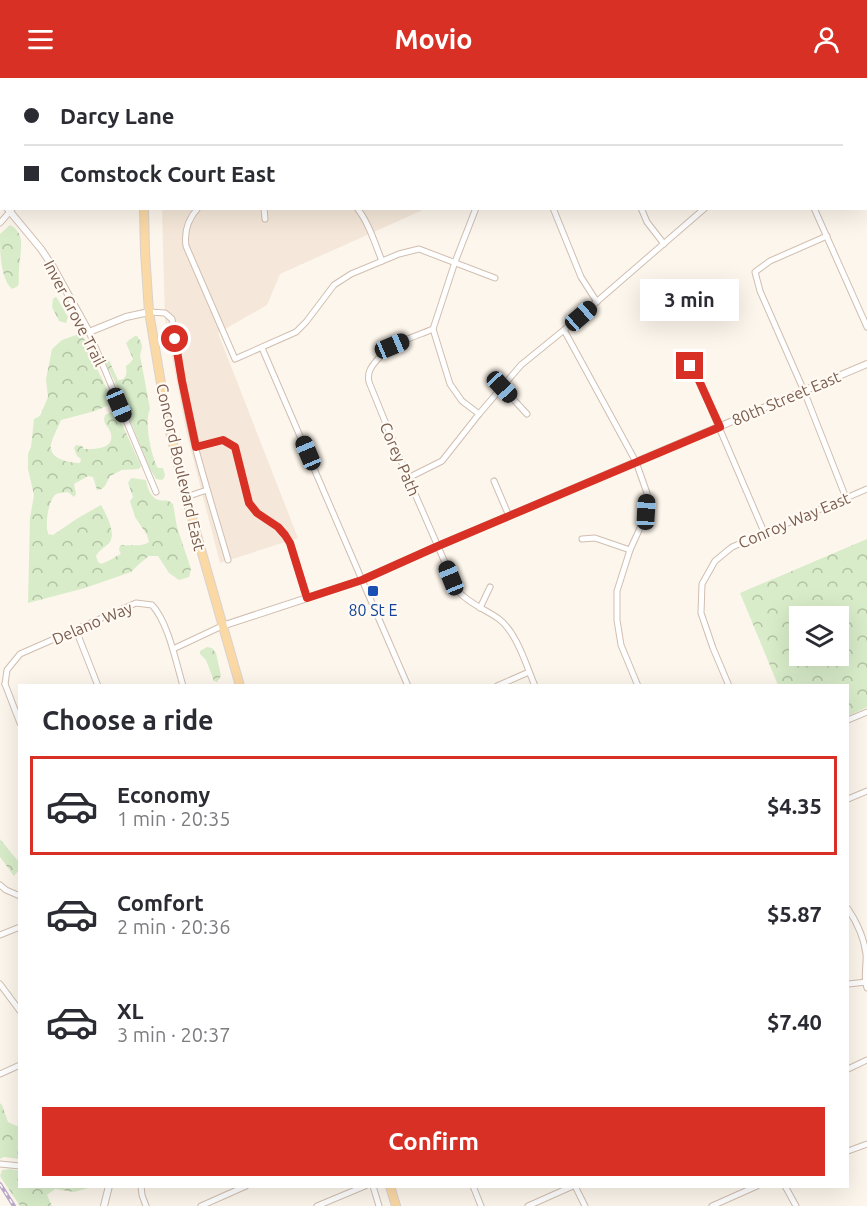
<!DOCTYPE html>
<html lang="en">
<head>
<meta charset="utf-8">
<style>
  :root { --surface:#fff; --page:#f7f7f7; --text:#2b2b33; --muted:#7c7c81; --line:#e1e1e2; --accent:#d93025 }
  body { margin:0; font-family:Ubuntu,sans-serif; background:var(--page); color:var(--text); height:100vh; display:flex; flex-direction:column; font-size:22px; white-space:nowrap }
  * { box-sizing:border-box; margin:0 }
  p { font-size:20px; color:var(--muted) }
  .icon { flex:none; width:33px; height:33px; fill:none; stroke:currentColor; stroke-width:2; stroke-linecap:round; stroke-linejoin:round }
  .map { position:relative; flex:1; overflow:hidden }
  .drawer { position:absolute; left:18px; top:606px; width:831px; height:504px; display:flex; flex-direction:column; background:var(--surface); border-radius:0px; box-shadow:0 6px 24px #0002 }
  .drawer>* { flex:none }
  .banner { position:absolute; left:0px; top:0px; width:867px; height:132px; box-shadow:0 6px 24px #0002; display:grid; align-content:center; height:132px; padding:0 24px; background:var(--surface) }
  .controls { position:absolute; left:789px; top:528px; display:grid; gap:12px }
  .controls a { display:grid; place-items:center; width:60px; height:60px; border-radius:0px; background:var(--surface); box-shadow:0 6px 24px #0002; font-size:30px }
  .end { position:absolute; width:27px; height:27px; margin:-14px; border:8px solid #d93025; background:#fff; box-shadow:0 0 0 3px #fff }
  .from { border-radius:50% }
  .bubble { position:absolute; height:42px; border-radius:0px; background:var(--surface); box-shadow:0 6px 24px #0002; font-size:20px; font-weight:600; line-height:42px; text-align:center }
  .car { position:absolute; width:18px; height:36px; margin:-18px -9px; border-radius:8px; box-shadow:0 0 4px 2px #0007; background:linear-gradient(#222 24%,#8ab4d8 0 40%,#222 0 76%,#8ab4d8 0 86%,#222 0) }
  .banner b { display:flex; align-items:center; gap:21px; height:57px; font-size:22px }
  .banner b+b { border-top:2px solid var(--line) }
  .banner i { width:15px; height:15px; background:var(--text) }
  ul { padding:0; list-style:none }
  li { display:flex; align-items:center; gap:18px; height:99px; margin:0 12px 9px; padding:0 12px; border:3px solid transparent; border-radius:0px }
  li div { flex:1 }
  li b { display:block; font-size:22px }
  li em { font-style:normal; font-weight:600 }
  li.on { border-color:var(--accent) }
  li>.icon { width:54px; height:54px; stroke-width:1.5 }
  h2 { padding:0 24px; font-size:27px; line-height:72px }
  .action { display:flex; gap:12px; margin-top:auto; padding:12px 24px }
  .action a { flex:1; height:69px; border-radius:0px; background:var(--accent); color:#fff; font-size:24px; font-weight:600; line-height:69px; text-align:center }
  header { display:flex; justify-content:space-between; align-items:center; height:78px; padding:0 24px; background:var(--accent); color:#fff; font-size:27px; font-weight:600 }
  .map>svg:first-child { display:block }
</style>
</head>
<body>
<header><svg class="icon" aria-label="menu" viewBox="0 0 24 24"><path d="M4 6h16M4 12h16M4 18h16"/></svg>Movio<svg class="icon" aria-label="person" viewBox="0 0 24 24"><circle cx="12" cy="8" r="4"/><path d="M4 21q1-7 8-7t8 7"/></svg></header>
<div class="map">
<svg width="867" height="1128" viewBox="0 0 867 1128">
  <defs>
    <pattern id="forest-crowns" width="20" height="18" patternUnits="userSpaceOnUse" patternTransform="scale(1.5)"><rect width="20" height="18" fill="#d8ecc9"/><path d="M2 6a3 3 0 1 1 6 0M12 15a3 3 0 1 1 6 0" fill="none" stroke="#b4c2a5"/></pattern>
  </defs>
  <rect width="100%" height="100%" fill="#fdf6ec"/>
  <g fill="#f5e8da">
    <polygon points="170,0 451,0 452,1 170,2"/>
    <polygon points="162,131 425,131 280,196 267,227 218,255 298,460 220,485 186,353 165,242"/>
  </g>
  <g fill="url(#forest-crowns)" fill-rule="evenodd">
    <path d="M 10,147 C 28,156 19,177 19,193 C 18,198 20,202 18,208 L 12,211 C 0,200 0,173 0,156 Z"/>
    <polygon points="55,219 57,220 68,239 66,245 59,243 52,229 53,221"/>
    <path d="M 79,256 C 86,262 89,266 89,275 L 114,325 L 95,333 L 61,342 C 58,350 53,358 51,366 C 48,381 69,385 80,385 L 81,381 L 77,378 L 74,370 L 76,367 L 82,368 L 84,371 C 93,371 114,372 111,356 C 109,347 102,348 105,337 L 113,333 L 117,335 L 141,388 L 139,391 L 122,392 L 110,398 C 106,405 106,411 97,412 L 93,399 L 88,398 L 74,406 L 76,416 L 74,419 L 68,414 C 63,415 57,414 54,418 C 48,425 45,447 48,456 L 53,457 L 78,440 L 101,427 C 106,436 116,454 110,464 C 106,469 100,471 96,478 L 98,484 L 101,486 C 108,484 114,479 121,476 L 119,472 L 120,467 C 129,467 142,469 149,464 L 147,457 L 135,439 L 130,423 L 133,419 L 128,405 L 131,400 L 146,402 C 147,409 151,421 159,422 C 162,423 166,422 169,423 L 173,426 L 177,449 L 191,491 L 189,499 L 179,502 L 169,495 L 158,478 L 149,478 L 139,486 L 131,494 L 85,510 L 28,525 L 30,440 L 34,417 L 28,391 L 28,376 L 31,369 L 34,341 L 40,338 L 48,319 L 46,301 L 52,271 L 62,262 Z"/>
    <path d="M 135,258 L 137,258 C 143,266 143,268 140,277 L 150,331 C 144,343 151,378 158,390 L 163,390 L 165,397 L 164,400 L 162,402 L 156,401 L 149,389 L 114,302 L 105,284 L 108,280 L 118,302 C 127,302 127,295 126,288 L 130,285 L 133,281 L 126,265 L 129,262 Z"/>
    <path d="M 867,461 L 867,629 L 848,638 L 848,608 L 778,607 L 740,515 ZM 800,538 L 838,538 L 838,578 L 800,578 Z"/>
    <polygon points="207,569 212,570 216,575 221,598 217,604 214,603 206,582 200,576 200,573"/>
    <polygon points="0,761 18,783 19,792 14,798 0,779"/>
    <polygon points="0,1025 2,1027 8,1044 19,1049 19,1081 4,1079 0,1081"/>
    <polygon points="10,1091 19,1093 20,1108 92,1109 74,1114 55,1111 47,1117 52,1128 20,1128 0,1098 2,1092"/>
  </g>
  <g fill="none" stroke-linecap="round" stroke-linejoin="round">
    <defs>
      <g id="minor">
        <polyline points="383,0 384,2"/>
        <polyline points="497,0 498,2"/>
        <polyline points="584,0 585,2"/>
        <polyline points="672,0 673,2"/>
        <polyline points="756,0 756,2"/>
        <polyline points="865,0 867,42"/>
        <polyline points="177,2 177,0"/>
        <polyline points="626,2 629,0"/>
        <path d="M 198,130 C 188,141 184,154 186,168 L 235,281 L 296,254 L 306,244 L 334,207 L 351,196 L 399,176 L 419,171 L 495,200"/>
        <polyline points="264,130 265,141"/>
        <path d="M 357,130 C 369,145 375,166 382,183"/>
        <polyline points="476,130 455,184 433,251 450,306 462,323 479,336"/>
        <polyline points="553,130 581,199 597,224"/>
        <polyline points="641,130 647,144 664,166"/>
        <polyline points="814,130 867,249"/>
        <polyline points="0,145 13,130"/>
        <polyline points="827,158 770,183 755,194 760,213 804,313 846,420"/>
        <path d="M 149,234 L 165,235 L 172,241 C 178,284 185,326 195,368 C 205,406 217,444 228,482"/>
        <path d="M 433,251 C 412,260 392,264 377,282 C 371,289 367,294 369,304 L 408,400 L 457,512 C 469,526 485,531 499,541 C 517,555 526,587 535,608"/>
        <polyline points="564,252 636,384 647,415 645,439 630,472 617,513 617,542 621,567 638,608"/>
        <polyline points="89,254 156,414"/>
        <polyline points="262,270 362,502 408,608"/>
        <polyline points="683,277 697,298 764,454"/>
        <polyline points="502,309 527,336"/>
        <polyline points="196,369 223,362 235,369 249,425 257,435 278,449 285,457 290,465 307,520"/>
        <polyline points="408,400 442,383 479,336 521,287 564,252 705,130"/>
        <polyline points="494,403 509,438"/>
        <polyline points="186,419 207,412"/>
        <polyline points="582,461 595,460 630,472"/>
        <polyline points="480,530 490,509"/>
        <polyline points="76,552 98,608"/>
        <polyline points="173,571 222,548"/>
        <path d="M 5,606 L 7,592 L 20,576 L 136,525 L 152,527 C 168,544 176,584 183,608"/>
        <polyline points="5,606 20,645"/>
        <polyline points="497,608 529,594"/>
        <polyline points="729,608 713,570 701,535 702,506 715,483 732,469 867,411"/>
        <polyline points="848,642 867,634"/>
        <polyline points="848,721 867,713"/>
        <polyline points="0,807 6,812 20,818"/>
        <path d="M 848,831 C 856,843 864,860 866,876 C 867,887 863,899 867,910"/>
        <polyline points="0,857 20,849"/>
        <polyline points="0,906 20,933"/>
        <polyline points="848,906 867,904"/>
        <polyline points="848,991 867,982"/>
        <polyline points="0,996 20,987"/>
        <polyline points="848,1073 867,1066"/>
        <polyline points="0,1086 20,1088"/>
        <polyline points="141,1108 142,1117 146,1128"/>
        <polyline points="373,1108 379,1128"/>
        <polyline points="473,1108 481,1128"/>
        <polyline points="575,1108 585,1128"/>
        <polyline points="785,1108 796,1128"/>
        <polyline points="201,1128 246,1108"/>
        <polyline points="317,1128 365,1108"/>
        <polyline points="528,1128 573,1108"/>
        <polyline points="712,1128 757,1108"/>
      </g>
      <g id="tertiary">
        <polyline points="0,123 2,124"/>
        <polyline points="7,130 41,171 53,189 89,254 126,239 149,234"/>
        <polyline points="222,548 362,502 438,468 867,286"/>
        <polyline points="104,1128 109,1108"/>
      </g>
      <g id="primary">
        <polyline points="151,2 152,0"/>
        <polyline points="144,130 145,174 149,234 167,341 186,419 240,608"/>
        <polyline points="390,1108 396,1128"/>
      </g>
    </defs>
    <use href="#minor" stroke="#d1beb0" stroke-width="7"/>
    <use href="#tertiary" stroke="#d1beb0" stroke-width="8"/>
    <use href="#primary" stroke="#dad1cd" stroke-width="10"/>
    <use href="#minor" stroke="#fff" stroke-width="5"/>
    <use href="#tertiary" stroke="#fff" stroke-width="6"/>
    <use href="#primary" stroke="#fbd9a5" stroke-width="8"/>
    <defs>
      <polyline id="rail" points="0,1106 14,1128"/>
    </defs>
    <use href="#rail" stroke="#b9a8c9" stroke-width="4"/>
    <use href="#rail" stroke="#fffaf3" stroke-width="1.5" stroke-dasharray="4.5" stroke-linecap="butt"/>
  </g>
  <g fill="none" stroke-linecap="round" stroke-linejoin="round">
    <polyline stroke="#d93025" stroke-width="8" points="175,261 182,303 196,369 223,362 235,369 249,425 257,435 278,449 285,457 290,465 307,520 362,502 438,468 720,349 697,298 690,288"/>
  </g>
  <rect fill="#1a4fb4" stroke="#fffaf3" stroke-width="2" x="367" y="507" width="12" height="12" rx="3"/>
  <g text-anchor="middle" stroke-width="4.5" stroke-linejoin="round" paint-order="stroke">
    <g font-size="16" fill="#7a5c4d" stroke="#fffaf3">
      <text transform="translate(75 235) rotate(63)" y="6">Inver Grove Trail</text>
      <text transform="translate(786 320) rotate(-23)" y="6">80th Street East</text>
      <text transform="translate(400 381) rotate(67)" y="6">Corey Path</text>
      <text transform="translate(181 389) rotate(77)" y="6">Concord Boulevard East</text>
      <text transform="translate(794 442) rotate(-23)" y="6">Conroy Way East</text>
      <text transform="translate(92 545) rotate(-23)" y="6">Delano Way</text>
    </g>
    <g font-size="16" fill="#164399" stroke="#fffaf3">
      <text x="373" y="538">80 St E</text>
    </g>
  </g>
</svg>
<div class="controls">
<a><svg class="icon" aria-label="layers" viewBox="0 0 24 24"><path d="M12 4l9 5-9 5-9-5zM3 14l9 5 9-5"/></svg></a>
</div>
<i class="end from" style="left:175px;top:261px"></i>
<i class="end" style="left:690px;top:288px"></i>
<div class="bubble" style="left:640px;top:201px;width:99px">3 min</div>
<i class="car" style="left:581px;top:238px;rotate:49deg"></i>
<i class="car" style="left:392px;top:268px;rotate:67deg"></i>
<i class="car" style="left:502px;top:309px;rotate:137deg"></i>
<i class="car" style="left:119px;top:327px;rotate:157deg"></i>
<i class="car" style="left:308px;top:375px;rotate:337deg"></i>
<i class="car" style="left:646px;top:434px;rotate:3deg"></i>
<i class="car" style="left:451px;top:500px;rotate:338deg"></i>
<div class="banner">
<b><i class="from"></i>Darcy Lane</b>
<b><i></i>Comstock Court East</b>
</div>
<section class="drawer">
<h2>Choose a ride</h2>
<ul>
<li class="on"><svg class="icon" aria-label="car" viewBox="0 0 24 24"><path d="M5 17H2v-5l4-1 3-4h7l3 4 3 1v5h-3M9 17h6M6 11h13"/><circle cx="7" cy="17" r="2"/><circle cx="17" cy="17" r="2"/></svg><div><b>Economy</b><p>1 min · 20:35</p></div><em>$4.35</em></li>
<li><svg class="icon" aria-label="car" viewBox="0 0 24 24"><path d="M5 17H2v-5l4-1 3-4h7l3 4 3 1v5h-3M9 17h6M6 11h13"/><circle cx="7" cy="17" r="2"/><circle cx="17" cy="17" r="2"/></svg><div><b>Comfort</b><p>2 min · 20:36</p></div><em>$5.87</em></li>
<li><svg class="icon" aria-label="car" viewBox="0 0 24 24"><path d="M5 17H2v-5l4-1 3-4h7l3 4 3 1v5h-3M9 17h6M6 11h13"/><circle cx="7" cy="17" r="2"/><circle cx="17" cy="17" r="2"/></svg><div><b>XL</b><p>3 min · 20:37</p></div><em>$7.40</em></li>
</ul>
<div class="action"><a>Confirm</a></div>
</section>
</div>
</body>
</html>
